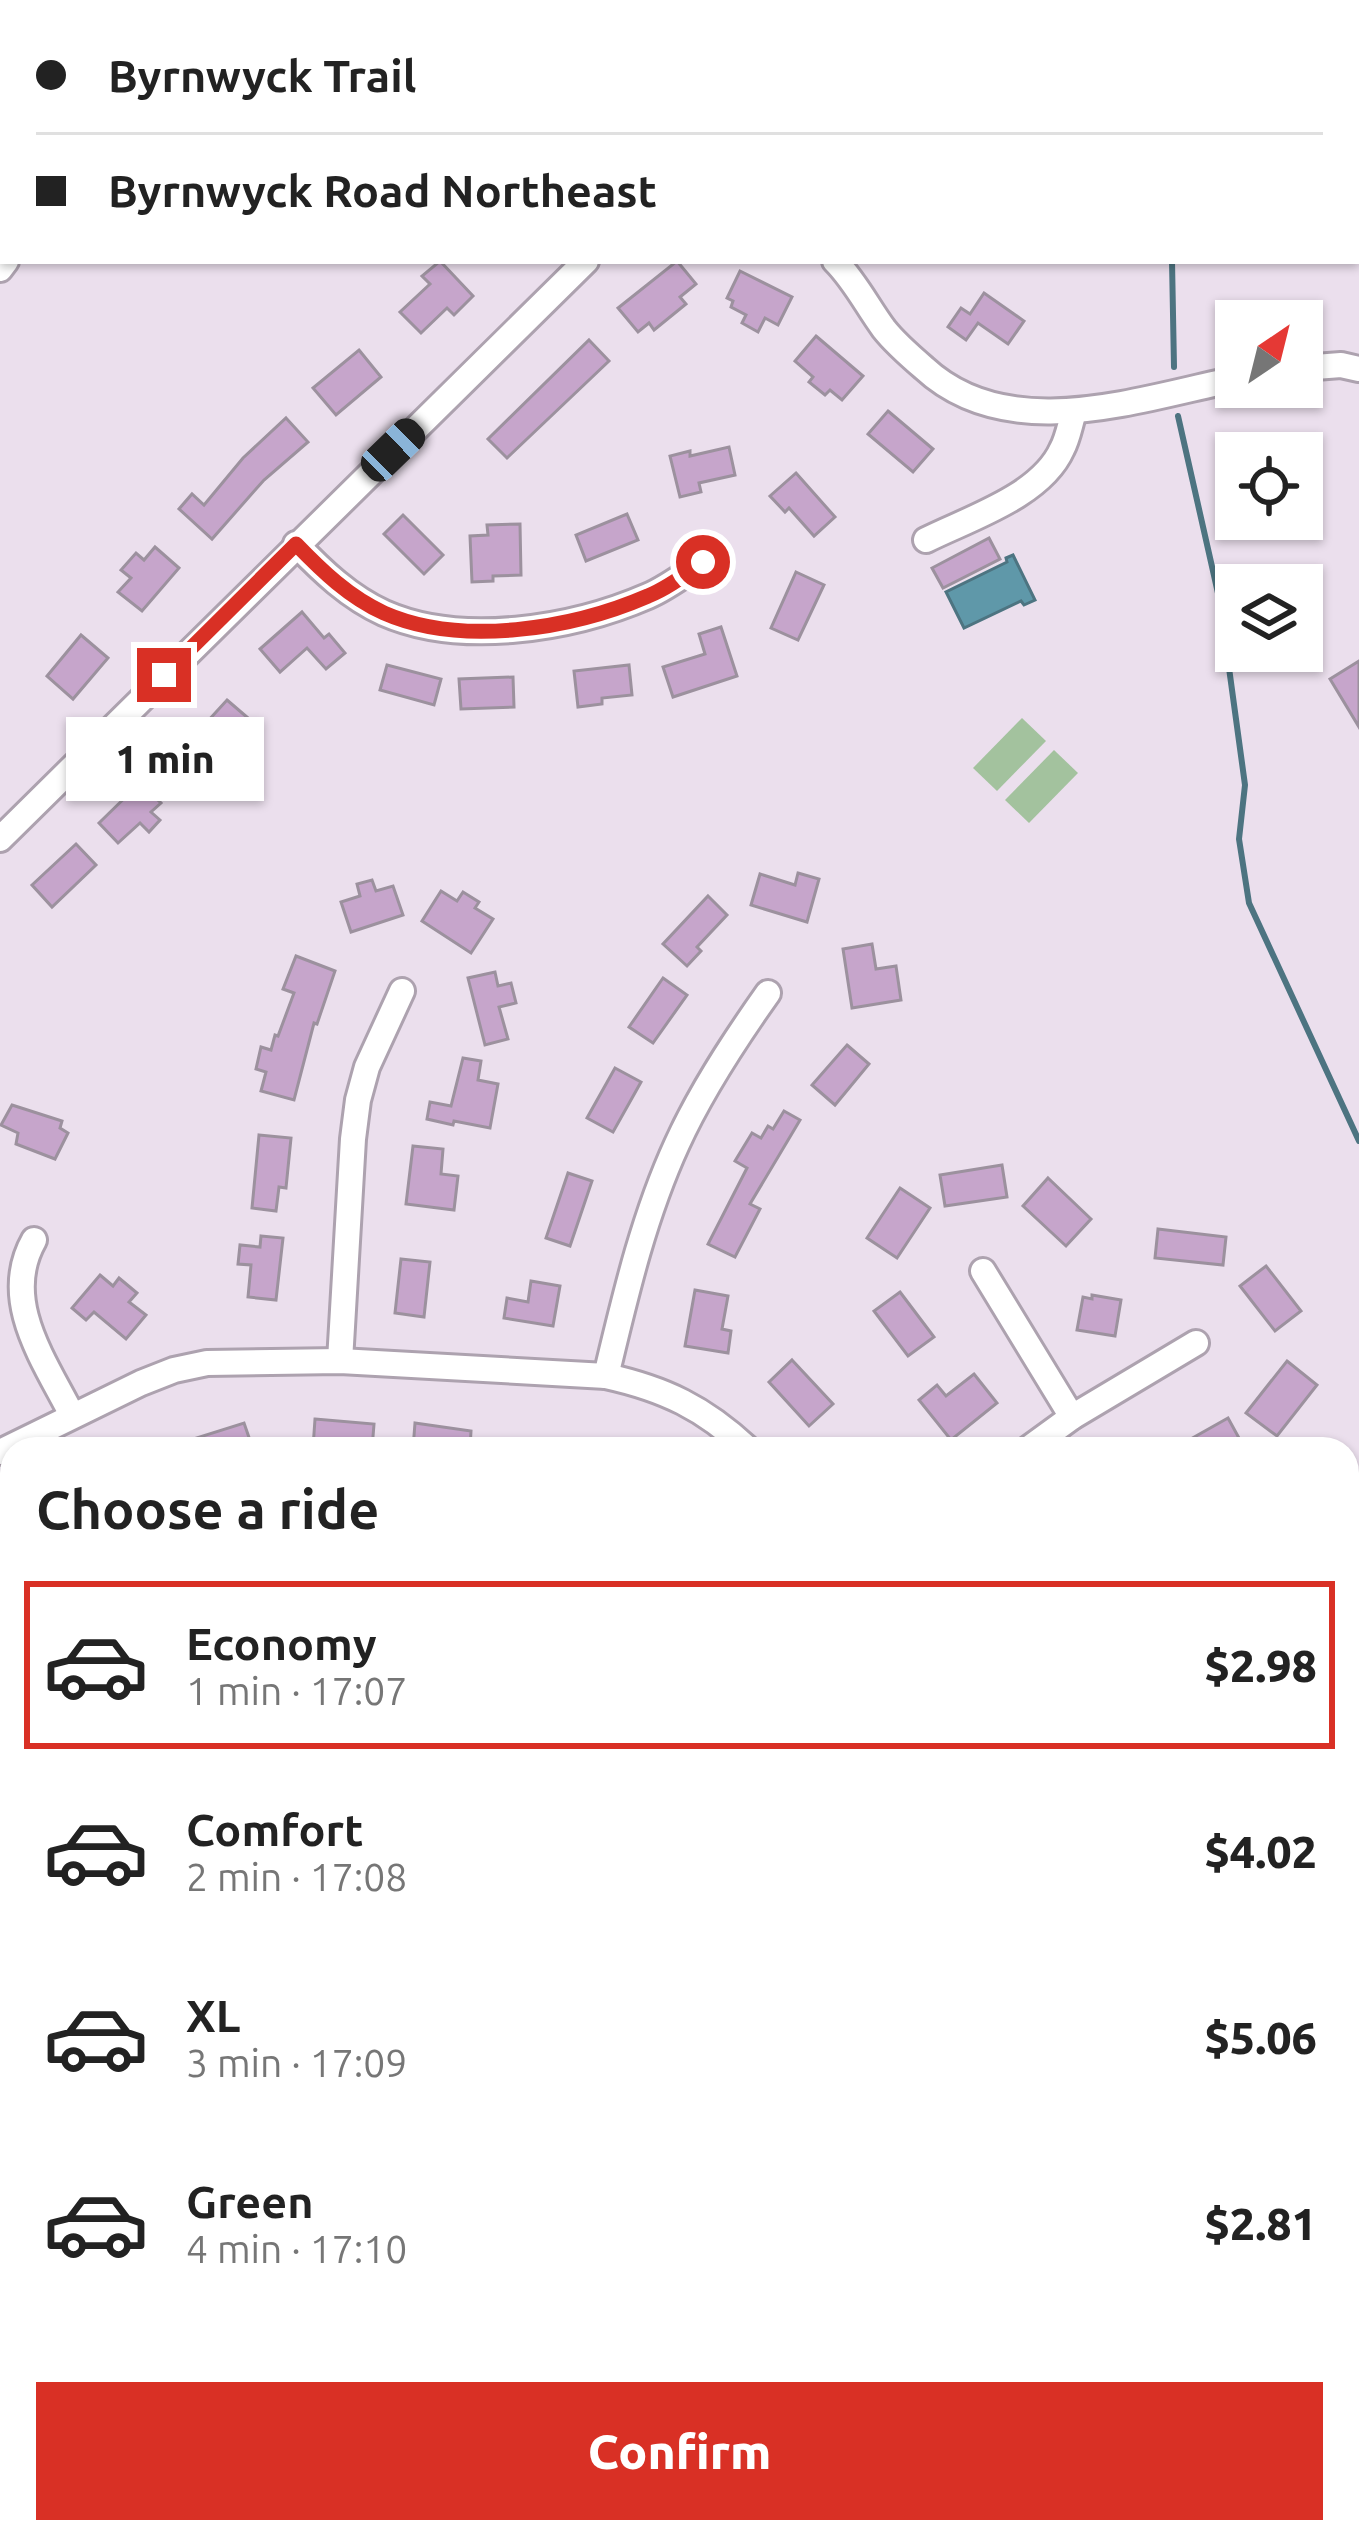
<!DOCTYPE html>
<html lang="en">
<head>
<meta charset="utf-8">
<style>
  :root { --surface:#fff; --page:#f6f6f6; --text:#222; --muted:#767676; --line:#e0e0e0; --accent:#d93025 }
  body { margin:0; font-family:Ubuntu,sans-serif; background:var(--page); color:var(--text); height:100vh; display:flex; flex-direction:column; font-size:45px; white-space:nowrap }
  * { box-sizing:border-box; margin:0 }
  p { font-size:39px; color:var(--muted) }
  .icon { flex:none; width:66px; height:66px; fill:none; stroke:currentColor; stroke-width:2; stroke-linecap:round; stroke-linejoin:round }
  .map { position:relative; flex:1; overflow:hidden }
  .details { position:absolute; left:0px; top:1437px; width:1359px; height:1107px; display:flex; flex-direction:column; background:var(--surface); border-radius:36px 36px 0 0; box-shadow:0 3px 9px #0004 }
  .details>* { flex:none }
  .banner { position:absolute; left:0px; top:0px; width:1359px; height:264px; box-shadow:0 3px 9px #0004; display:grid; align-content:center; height:264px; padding:0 36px; background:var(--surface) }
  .needle { width:78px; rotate:35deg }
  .tools { position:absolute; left:1215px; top:300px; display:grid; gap:24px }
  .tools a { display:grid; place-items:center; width:108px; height:108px; border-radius:0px; background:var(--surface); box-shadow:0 3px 9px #0004; font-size:60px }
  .end { position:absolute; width:54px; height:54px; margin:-27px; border:15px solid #d93025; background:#fff; box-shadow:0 0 0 6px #fff }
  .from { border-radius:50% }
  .bubble { position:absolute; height:84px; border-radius:0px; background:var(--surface); box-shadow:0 3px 9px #0004; font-size:39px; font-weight:800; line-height:84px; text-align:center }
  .car { position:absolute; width:36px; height:72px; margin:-36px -18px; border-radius:15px; box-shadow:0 0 9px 3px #0007; background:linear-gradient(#222 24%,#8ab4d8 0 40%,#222 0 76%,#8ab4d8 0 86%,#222 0) }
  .banner b { display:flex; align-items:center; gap:42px; height:114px; font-size:45px }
  .banner b+b { border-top:3px solid var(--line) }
  .banner i { width:30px; height:30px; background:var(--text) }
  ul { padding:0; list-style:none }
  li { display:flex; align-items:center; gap:36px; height:168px; margin:0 24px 18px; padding:0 12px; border:6px solid transparent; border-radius:0px }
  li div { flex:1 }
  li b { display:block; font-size:45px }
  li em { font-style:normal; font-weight:800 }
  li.current { border-color:var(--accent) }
  li>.icon { width:108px; height:108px; stroke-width:1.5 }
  h2 { padding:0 36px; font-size:54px; line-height:144px }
  .action { display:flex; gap:24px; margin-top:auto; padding:24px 36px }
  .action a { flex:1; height:138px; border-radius:0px; background:var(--accent); color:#fff; font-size:48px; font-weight:800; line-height:138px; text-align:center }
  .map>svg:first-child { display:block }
</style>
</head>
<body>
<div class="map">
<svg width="1359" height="2542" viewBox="0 0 1359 2542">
  <rect width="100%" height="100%" fill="#ebdfed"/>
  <g fill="#a3c29e">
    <polygon points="962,0 1359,0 1359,223 1356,223 1356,3 963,3"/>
    <polygon points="1022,718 1046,741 997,791 973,768"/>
    <polygon points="1054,750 1078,773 1029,823 1005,800"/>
  </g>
  <polygon fill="#5f98a9" stroke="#4d7481" stroke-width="3" points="1013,555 1035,600 1024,605 1021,601 964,628 946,592 1007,562 1006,558"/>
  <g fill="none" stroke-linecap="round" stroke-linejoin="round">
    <g stroke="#4d7481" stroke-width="6">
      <polyline points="1102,0 1104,3"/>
      <polyline points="1172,261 1174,367"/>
      <polyline points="1178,416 1220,602 1245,785 1239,839 1249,903 1359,1141"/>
    </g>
  </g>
  <g fill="#c6a5cb" stroke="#9c919e" stroke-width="3">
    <polygon points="440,261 473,296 454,315 447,308 421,333 400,312 430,284 422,276"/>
    <polygon points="677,261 696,284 680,297 686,304 654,330 649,323 638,332 618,308"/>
    <polygon points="740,271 792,297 778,325 765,318 758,332 742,323 746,315 731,307 733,301 727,298"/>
    <polygon points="984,293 1024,321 1008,344 978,323 966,340 948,327 961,308 970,314"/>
    <polygon points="816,336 863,376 842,400 830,390 825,395 809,382 813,377 795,361"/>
    <polygon points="589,340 609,361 507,458 488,439"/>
    <polygon points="359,350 381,377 336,415 313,388"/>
    <polygon points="888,411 933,449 913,472 868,434"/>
    <polygon points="286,418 308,442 264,480 212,539 179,509 192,494 204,505 243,458"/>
    <polygon points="729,447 735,475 699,483 701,492 680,497 670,456 690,451 690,456"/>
    <polygon points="796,473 835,517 814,536 789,508 785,512 770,496"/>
    <polygon points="627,514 638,540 586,561 576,535"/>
    <polygon points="403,515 443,555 424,574 384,534"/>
    <polygon points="520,524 521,575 493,576 493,581 472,582 470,536 488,535 487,525"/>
    <polygon points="989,538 1000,559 943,588 932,568"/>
    <polygon points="155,547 179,568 142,611 118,592 131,578 121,570 136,553 144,560"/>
    <polygon points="796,572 824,585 798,640 771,628"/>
    <polygon points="302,612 324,638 329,634 345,653 326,669 307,648 280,672 260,649"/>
    <polygon points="721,627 737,676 673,697 663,667 705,654 699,634"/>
    <polygon points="81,635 108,658 73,699 47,676"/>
    <polygon points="1359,661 1359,727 1330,679"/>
    <polygon points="387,665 441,679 434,705 380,690"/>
    <polygon points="629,665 632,695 602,698 602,704 578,707 574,671"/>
    <polygon points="513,677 514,707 461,709 459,679"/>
    <polygon points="227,700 248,718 207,764 186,745"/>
    <polygon points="140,783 161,803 151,812 160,820 149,832 140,823 118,843 99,823"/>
    <polygon points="76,844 96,865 52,907 32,885"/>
    <polygon points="798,873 819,879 807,922 751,905 760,874 795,885"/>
    <polygon points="372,880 376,891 393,886 403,915 351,932 341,902 360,896 357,884"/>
    <polygon points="441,891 457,901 463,892 479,902 475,908 493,919 471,953 422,921"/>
    <polygon points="708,896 727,915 697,947 701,951 687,966 663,944"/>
    <polygon points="872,944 876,969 896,966 901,1000 852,1008 843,949"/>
    <polygon points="296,956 335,971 317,1024 314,1023 294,1100 261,1091 266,1072 256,1069 261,1047 271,1050 275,1035 278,1036 294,993 283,989"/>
    <polygon points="495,972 498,986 511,983 516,1003 499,1007 508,1039 485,1045 468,978"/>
    <polygon points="663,978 687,995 653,1043 629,1027"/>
    <polygon points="847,1045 869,1064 835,1105 812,1085"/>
    <polygon points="463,1058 481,1061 478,1080 498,1084 490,1128 454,1121 453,1125 427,1119 430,1102 451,1106"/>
    <polygon points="615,1068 641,1082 613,1132 587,1118"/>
    <polygon points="12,1105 62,1121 60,1128 68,1133 55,1159 16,1144 18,1133 1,1125"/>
    <polygon points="784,1111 800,1120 750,1204 760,1209 735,1257 708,1244 747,1168 735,1161 752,1133 761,1138 768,1126 773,1129"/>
    <polygon points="259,1135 291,1138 286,1188 279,1187 276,1211 252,1208"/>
    <polygon points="413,1146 443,1149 441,1174 458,1176 454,1210 406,1204"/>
    <polygon points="1002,1165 1007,1197 945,1206 940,1175"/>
    <polygon points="568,1173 592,1181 570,1246 546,1238"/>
    <polygon points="1048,1178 1091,1219 1066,1246 1023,1206"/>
    <polygon points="900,1188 930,1208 897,1258 867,1238"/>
    <polygon points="1158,1229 1226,1237 1223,1265 1155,1258"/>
    <polygon points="261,1236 283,1238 276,1300 248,1297 251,1265 238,1264 240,1245 260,1247"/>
    <polygon points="401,1259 430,1262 424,1317 395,1313"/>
    <polygon points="1266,1266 1301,1311 1275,1331 1240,1286"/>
    <polygon points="100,1275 113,1286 119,1278 137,1293 129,1302 146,1315 126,1339 94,1312 86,1320 72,1308"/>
    <polygon points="531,1281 560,1286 553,1326 504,1318 507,1298 528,1302"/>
    <polygon points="695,1290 728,1296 722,1329 731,1331 728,1353 685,1346"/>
    <polygon points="900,1292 934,1337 908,1356 874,1311"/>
    <polygon points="1092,1295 1121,1300 1115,1336 1077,1330 1083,1297 1092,1299"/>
    <polygon points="792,1360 833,1404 809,1426 769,1382"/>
    <polygon points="1287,1361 1317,1385 1277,1436 1246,1413"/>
    <polygon points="974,1374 997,1403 951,1440 919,1400 937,1385 946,1396"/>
    <polygon points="1228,1418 1245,1449 1173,1449"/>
    <polygon points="315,1419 374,1424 372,1449 313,1448"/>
    <polygon points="244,1423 253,1449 174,1449 174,1445"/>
    <polygon points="415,1423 471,1431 470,1449 413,1449"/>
  </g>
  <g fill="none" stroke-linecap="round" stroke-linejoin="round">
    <defs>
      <g id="minor">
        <polyline points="174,0 178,3"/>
        <polyline points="446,3 450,0"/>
        <polyline points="0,136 3,138"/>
        <path d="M 835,261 C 855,281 867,306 884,329 C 895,343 910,356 924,368 C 1008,446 1138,399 1236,379"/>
        <polyline points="0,269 6,261"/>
        <polyline points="1302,368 1341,365 1359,369"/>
        <path d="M 926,540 C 970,518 1041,496 1062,449 C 1068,438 1070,424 1074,412"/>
        <path d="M 296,544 C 322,571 349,597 384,613 C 461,647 572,629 648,596 C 667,588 685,574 703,562"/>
        <polyline points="0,839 586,261"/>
        <path d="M 34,1240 C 0,1300 44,1360 72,1415"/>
        <polyline points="983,1271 1072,1417"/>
        <polyline points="340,1361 353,1139 358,1100 367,1067 402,991"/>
        <path d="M 606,1376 C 625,1297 643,1218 677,1144 C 701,1091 734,1041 768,993"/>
        <polyline points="1028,1449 1072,1417 1196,1343"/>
        <path d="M 0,1452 L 141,1383 L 174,1370 L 207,1363 L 340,1361 L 606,1376 C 665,1389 704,1408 748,1449"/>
        <polyline points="0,1872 12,1867"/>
        <polyline points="1347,2005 1359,2001"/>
        <polyline points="0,2284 12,2302"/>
        <polyline points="1347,2419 1359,2407"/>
        <polyline points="107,2532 111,2542"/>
        <polyline points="574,2532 579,2542"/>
        <polyline points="1187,2542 1200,2532"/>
      </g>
    </defs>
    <use href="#minor" stroke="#ada2af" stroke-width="30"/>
    <use href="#minor" stroke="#fff" stroke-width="24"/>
  </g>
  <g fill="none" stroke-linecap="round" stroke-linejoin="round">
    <path stroke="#d93025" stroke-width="15" d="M 164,675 L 296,544 C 322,571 349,597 384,613 C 461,647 572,629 648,596 C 668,588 686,574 703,562"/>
  </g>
</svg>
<div class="tools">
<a><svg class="needle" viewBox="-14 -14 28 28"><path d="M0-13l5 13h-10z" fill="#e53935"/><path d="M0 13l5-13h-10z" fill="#767676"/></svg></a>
<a><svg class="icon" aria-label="locate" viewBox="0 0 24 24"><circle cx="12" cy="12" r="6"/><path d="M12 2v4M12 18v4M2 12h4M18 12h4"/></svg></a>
<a><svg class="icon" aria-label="layers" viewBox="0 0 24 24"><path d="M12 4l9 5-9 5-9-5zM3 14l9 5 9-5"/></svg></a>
</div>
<i class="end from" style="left:703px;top:562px"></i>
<i class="end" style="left:164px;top:675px"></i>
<div class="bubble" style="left:66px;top:717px;width:198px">1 min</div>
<i class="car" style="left:393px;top:450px;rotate:46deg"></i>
<div class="banner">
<b><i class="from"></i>Byrnwyck Trail</b>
<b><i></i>Byrnwyck Road Northeast</b>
</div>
<section class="details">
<h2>Choose a ride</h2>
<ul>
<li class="current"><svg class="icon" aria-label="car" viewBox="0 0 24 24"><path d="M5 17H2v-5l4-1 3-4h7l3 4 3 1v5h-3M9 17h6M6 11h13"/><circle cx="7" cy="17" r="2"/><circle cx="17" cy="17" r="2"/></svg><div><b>Economy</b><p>1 min · 17:07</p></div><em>$2.98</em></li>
<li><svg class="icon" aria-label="car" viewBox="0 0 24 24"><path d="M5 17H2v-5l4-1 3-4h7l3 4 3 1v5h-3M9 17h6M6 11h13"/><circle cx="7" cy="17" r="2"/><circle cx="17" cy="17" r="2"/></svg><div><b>Comfort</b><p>2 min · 17:08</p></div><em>$4.02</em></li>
<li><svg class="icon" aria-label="car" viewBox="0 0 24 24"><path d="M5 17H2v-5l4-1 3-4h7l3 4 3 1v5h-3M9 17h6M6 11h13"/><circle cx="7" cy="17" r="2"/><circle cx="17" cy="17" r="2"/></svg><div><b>XL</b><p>3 min · 17:09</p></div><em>$5.06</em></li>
<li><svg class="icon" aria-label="car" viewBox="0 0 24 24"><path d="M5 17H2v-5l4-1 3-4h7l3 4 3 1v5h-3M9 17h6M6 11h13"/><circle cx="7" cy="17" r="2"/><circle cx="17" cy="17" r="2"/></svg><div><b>Green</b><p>4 min · 17:10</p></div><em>$2.81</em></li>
</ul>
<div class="action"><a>Confirm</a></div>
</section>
</div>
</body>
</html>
